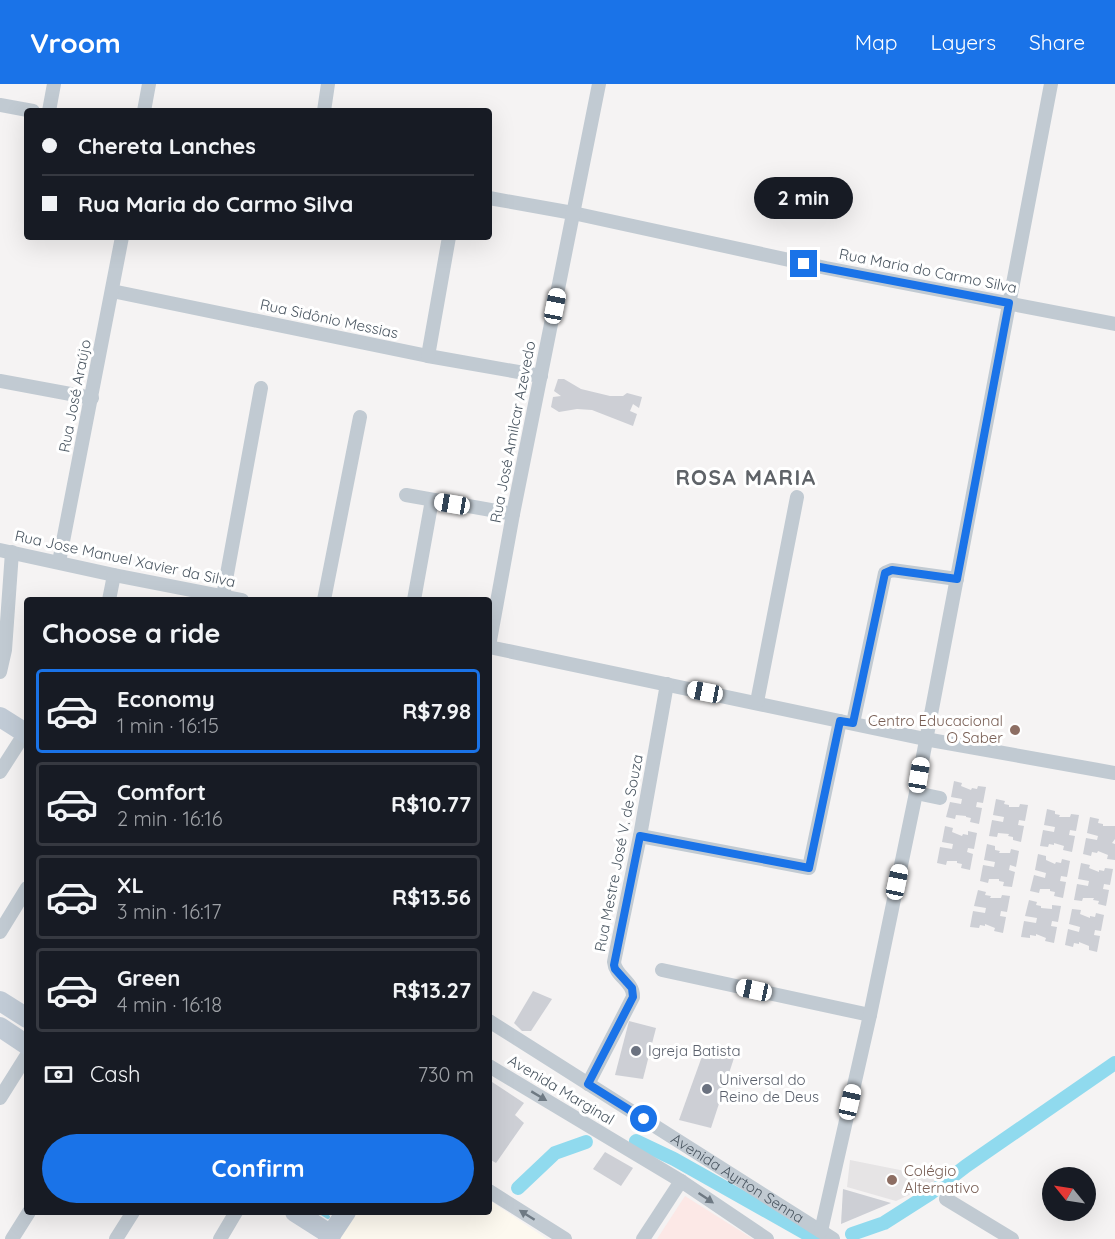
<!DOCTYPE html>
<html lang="en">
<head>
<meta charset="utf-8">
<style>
  :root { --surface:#171b24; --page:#20242c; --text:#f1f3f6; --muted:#9ea1a6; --line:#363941; --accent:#1a73e8 }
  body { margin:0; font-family:Quicksand,sans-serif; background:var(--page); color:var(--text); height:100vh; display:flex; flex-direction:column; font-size:22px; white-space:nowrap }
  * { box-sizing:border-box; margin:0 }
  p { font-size:20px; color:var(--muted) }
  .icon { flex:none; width:33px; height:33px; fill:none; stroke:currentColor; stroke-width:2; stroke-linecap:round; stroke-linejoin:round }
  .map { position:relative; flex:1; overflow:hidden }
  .details { position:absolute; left:24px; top:513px; width:468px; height:618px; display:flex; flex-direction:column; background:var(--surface); border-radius:6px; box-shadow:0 6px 24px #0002 }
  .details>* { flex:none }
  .guide { position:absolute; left:24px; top:24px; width:468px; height:132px; border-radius:6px; box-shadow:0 6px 24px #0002; display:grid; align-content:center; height:132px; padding:0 18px; background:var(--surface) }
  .needle { width:39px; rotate:300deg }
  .controls { position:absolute; left:1042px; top:1083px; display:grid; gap:12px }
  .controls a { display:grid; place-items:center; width:54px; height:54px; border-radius:50%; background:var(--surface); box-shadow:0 6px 24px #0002; font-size:30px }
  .end { position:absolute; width:27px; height:27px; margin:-14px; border:8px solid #1a73e8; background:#fff; box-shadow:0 0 0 3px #fff }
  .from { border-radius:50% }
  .bubble { position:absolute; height:42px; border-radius:21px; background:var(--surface); box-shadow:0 6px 24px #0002; font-size:20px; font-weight:700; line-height:42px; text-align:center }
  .car { position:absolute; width:18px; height:36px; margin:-18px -9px; border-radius:8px; box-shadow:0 0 4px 2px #0007; background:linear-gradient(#fff 24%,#345 0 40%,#fff 0 76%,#345 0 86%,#fff 0) }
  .guide b { display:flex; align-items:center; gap:21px; height:57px; font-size:22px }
  .guide b+b { border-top:2px solid var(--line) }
  .guide i { width:15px; height:15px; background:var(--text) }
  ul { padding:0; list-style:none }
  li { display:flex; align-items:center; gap:18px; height:84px; margin:0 12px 9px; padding:0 6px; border:3px solid var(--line); border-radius:6px }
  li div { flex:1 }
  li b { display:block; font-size:22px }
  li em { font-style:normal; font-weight:700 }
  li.selected { border-color:var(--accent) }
  li>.icon { width:54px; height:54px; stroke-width:1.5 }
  h2 { padding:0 18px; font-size:27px; line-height:72px }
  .pay { display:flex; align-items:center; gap:15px; height:66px; padding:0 18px; font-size:22px }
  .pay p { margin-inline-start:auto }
  .action { display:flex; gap:12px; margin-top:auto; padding:12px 18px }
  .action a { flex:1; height:69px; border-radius:36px; background:var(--accent); color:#fff; font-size:24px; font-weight:700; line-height:69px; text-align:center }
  header { display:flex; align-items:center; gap:36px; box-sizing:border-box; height:84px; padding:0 30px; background:var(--accent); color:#fff }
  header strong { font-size:28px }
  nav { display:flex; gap:33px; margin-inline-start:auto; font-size:21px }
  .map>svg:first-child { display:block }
</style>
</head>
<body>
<header>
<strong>Vroom</strong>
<nav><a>Map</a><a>Layers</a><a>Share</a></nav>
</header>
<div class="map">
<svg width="1115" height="1155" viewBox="0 0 1115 1155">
  <rect width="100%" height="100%" fill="#f5f3f3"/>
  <polygon fill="#fdf9ef" points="489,1116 547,1155 338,1155 355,1128 489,1128"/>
  <polygon fill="#e6e4e5" points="850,1076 935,1093 935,1099 896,1117 847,1103"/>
  <polygon fill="#fce8e6" points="685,1112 753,1155 657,1155"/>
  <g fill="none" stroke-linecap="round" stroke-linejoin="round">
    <polyline stroke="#90daee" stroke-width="4" points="320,1128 328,1133"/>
    <g stroke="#90daee" stroke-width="14">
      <polyline points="636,1057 674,1075 816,1155"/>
      <polyline points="518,1104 555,1069 586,1058"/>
      <polyline points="852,1150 884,1139 931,1109 966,1082 1115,979"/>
    </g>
  </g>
  <g fill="#cdcfd5">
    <polygon points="558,295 564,295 581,305 610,312 623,312 627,309 642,313 639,324 633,320 630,327 637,330 633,342 592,326 577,325 559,328 551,323 553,313 561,312 554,307"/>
    <polygon points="954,697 962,699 961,702 971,706 972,704 977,705 978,702 986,703 983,719 977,718 976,723 982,724 979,740 970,738 971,734 966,733 966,732 956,731 955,735 946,733 950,718 961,720 962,715 951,713"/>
    <polygon points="996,715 1005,717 1004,720 1009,721 1009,723 1019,723 1020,720 1028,721 1025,737 1019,736 1018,741 1024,742 1021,758 1013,756 1013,753 1008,752 1009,750 998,749 997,753 989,752 992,736 1003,738 1004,733 993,731"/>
    <polygon points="1047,725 1055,727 1055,730 1060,731 1059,733 1070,733 1071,730 1079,731 1076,747 1070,746 1069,751 1075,752 1072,768 1063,766 1064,762 1054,759 1054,761 1049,760 1048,763 1040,762 1043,746 1054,748 1055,743 1044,741"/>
    <polygon points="1090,733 1099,735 1098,739 1103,740 1103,742 1115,742 1115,755 1112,759 1115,760 1115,776 1107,775 1108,771 1098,767 1097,769 1092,768 1091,772 1083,770 1086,754 1097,756 1098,752 1087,749"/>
    <polygon points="945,742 953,744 952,748 962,752 963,750 968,751 968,747 977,749 974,765 968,764 967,768 973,770 970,786 961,784 962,780 957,779 957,777 947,777 946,781 937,779 940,763 952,765 953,760 942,758"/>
    <polygon points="987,760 995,762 995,766 1000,767 999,769 1010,769 1011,765 1019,767 1016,783 1010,781 1009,786 1015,788 1012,803 1003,802 1004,798 999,797 999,795 989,795 988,799 980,797 983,781 994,783 995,778 984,776"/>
    <polygon points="1038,770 1046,772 1046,776 1055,780 1056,778 1061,779 1062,775 1070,777 1067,793 1061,792 1060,797 1066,798 1063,814 1054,812 1055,808 1050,807 1050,805 1040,805 1039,809 1030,807 1034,791 1045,794 1046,789 1035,786"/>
    <polygon points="1081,779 1090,781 1089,784 1099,788 1099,786 1104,787 1105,784 1113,785 1110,801 1104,800 1103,805 1109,806 1106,822 1098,820 1099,817 1093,816 1094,814 1083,814 1082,817 1074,816 1077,800 1088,802 1089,797 1078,795"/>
    <polygon points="978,806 986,808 985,811 991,812 990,814 1001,814 1002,811 1010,812 1007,828 1001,827 1000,832 1006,833 1003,849 994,847 995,844 985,840 985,842 980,841 979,844 970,843 973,827 985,829 986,824 974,822"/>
    <polygon points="1029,816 1037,818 1036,821 1041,822 1041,824 1052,825 1052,821 1061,822 1058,838 1052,837 1051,842 1057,843 1054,859 1045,857 1046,854 1036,850 1036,852 1030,851 1030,854 1021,853 1024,837 1036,839 1037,834 1025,832"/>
    <polygon points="1072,825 1081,826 1080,830 1090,834 1090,832 1095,833 1096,829 1104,831 1101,847 1095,846 1094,851 1100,852 1097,868 1089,866 1089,862 1079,858 1079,860 1074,859 1073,863 1065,861 1068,845 1079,848 1080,843 1069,840"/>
    <polygon points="533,907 552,915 531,947 522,947 514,939"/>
    <polygon points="629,937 656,944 643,995 615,991"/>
    <polygon points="705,964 734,974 711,1044 679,1036"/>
    <polygon points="489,996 524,1019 515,1031 524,1039 496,1079 489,1075"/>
    <polygon points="605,1068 633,1084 621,1102 593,1085"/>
    <polygon points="843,1105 891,1119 841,1140"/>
  </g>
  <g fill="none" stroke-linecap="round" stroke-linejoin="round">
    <g stroke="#c1cad2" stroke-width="14">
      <polyline points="0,21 33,27"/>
      <polyline points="49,27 54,0"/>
      <polyline points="144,27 149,0"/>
      <polyline points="324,27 328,0"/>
      <polyline points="489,114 573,129 826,184 1115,240"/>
      <polyline points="112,207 428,272 541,292"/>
      <polyline points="428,272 449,153"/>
      <polyline points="0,297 92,314"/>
      <polyline points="406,411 513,430"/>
      <polyline points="0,466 114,491 242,516"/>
      <polyline points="59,478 122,153"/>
      <polyline points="223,512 261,304"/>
      <polyline points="109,516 114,491"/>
      <polyline points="324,516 360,333"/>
      <polyline points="414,516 432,416"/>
      <polyline points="489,562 513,430 599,0"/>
      <polyline points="489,563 925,655 1115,689"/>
      <polyline points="0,588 5,566 12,468"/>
      <polyline points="757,618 797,413"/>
      <polyline points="853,639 885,489 892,486 957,495"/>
      <polyline points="0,688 25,649"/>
      <polyline points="916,709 940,714"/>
      <polyline points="640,752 809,784 840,637"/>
      <polyline points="0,848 27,804"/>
      <polyline points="662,886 870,931"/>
      <path id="s1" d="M 489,937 L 833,1155"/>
      <polyline points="489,982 681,1097 767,1155"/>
      <path d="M 588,1000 L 633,913 C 634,898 615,892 614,878 L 640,752 L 667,600"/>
      <polyline points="0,1014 27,971"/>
      <polyline points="489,1107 565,1155"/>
      <polyline points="946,1115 1012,1155"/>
      <polyline points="821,1147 870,931 916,709 1051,0"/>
      <polyline points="12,1155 29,1128"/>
      <polyline points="116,1155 133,1128"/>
      <polyline points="220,1155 236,1128"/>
      <polyline points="643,1155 681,1097"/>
    </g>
    <g stroke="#c1cbd6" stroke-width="20">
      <polyline points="0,633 27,650"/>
      <polyline points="0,917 27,934"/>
      <polyline points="0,943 27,961"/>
      <polyline points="295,1128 331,1151"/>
      <polyline points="328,1155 346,1128"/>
    </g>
  </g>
  <defs><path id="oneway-solid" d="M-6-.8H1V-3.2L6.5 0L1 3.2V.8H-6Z" transform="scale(1.5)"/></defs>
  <g fill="#6e7983">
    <use href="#oneway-solid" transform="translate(539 1012) rotate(31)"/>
    <use href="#oneway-solid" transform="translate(706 1114) rotate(34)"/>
    <use href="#oneway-solid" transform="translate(527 1131) rotate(-148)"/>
  </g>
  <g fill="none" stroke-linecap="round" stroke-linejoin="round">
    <polyline stroke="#1a73e8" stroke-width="8" points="644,1035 588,1000 633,913 632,904 615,885 614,881 640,752 809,784 840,637 853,639 885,489 892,486 957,495 1009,219 804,180"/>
  </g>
  <g fill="#8d6e63" stroke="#fff" stroke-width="2">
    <circle cx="1015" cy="646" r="6"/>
    <circle cx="892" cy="1096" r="6"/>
  </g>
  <g fill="#6b7280" stroke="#fff" stroke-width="2">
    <circle cx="636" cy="967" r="6"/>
    <circle cx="707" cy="1005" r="6"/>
  </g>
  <g text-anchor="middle" stroke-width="6" stroke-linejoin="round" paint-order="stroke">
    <g font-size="15" fill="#4a5661" stroke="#fff">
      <text transform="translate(928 187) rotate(11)" y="5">Rua Maria do Carmo Silva</text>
      <text transform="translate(329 235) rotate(12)" y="5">Rua Sidônio Messias</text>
      <text transform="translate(75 312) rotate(-79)" y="5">Rua José Araújo</text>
      <text transform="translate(513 348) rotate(-79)" y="5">Rua José Amilcar Azevedo</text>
      <text transform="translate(125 475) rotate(12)" y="5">Rua Jose Manuel Xavier da Silva</text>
      <text transform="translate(619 769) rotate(-79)" y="5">Rua Mestre José V. de Souza</text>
      <text transform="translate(561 1006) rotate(31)" y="5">Avenida Marginal</text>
      <text dy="5" stroke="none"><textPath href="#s1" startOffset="294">Avenida Ayrton Senna</textPath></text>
    </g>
    <g font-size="15" fill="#785e54" stroke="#fff" text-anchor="end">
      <text x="1003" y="642">Centro Educacional<tspan x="1003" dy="17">O Saber</tspan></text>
      <text x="904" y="1092" text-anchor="start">Colégio<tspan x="904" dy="17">Alternativo</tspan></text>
    </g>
    <g font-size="15" fill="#5b616d" stroke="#fff" text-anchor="start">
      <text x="648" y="972">Igreja Batista</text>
      <text x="719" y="1001">Universal do<tspan x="719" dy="17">Reino de Deus</tspan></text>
    </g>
    <g font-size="21" font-weight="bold" letter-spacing="1.5" fill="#5f6368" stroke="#fff">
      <text x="746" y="401">ROSA MARIA</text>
    </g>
  </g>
</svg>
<div class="controls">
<a><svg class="needle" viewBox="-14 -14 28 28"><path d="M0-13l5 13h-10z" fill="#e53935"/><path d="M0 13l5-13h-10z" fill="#9ea1a6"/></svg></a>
</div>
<i class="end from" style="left:644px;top:1035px"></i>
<i class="end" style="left:804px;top:180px"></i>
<div class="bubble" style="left:754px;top:93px;width:99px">2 min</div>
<i class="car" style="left:555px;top:222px;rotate:11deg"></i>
<i class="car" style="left:452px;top:420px;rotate:280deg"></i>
<i class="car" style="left:705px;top:608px;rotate:281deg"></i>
<i class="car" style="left:919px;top:691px;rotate:9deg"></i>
<i class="car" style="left:897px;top:798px;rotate:12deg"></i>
<i class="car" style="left:754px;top:906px;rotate:282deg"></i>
<i class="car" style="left:850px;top:1018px;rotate:13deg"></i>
<div class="guide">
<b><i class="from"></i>Chereta Lanches</b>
<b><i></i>Rua Maria do Carmo Silva</b>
</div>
<section class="details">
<h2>Choose a ride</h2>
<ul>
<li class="selected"><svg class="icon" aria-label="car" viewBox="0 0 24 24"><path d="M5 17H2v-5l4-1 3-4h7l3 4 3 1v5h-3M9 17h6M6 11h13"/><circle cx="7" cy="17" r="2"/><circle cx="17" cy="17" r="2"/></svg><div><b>Economy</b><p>1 min · 16:15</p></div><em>R$7.98</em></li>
<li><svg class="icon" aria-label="car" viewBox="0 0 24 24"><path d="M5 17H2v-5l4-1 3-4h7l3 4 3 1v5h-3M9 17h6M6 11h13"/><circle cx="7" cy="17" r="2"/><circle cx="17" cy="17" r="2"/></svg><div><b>Comfort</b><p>2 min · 16:16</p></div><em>R$10.77</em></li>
<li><svg class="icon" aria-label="car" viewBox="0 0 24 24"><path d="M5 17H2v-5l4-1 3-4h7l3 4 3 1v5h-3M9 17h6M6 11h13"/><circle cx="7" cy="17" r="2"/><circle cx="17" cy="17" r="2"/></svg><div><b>XL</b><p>3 min · 16:17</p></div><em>R$13.56</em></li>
<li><svg class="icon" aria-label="car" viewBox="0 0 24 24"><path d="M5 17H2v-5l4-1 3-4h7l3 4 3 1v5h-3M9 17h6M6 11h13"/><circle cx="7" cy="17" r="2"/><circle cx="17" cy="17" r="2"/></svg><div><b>Green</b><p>4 min · 16:18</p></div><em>R$13.27</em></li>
</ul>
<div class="pay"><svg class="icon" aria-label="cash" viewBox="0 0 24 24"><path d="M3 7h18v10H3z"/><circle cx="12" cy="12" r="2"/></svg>Cash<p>730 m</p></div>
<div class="action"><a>Confirm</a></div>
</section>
</div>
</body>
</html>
